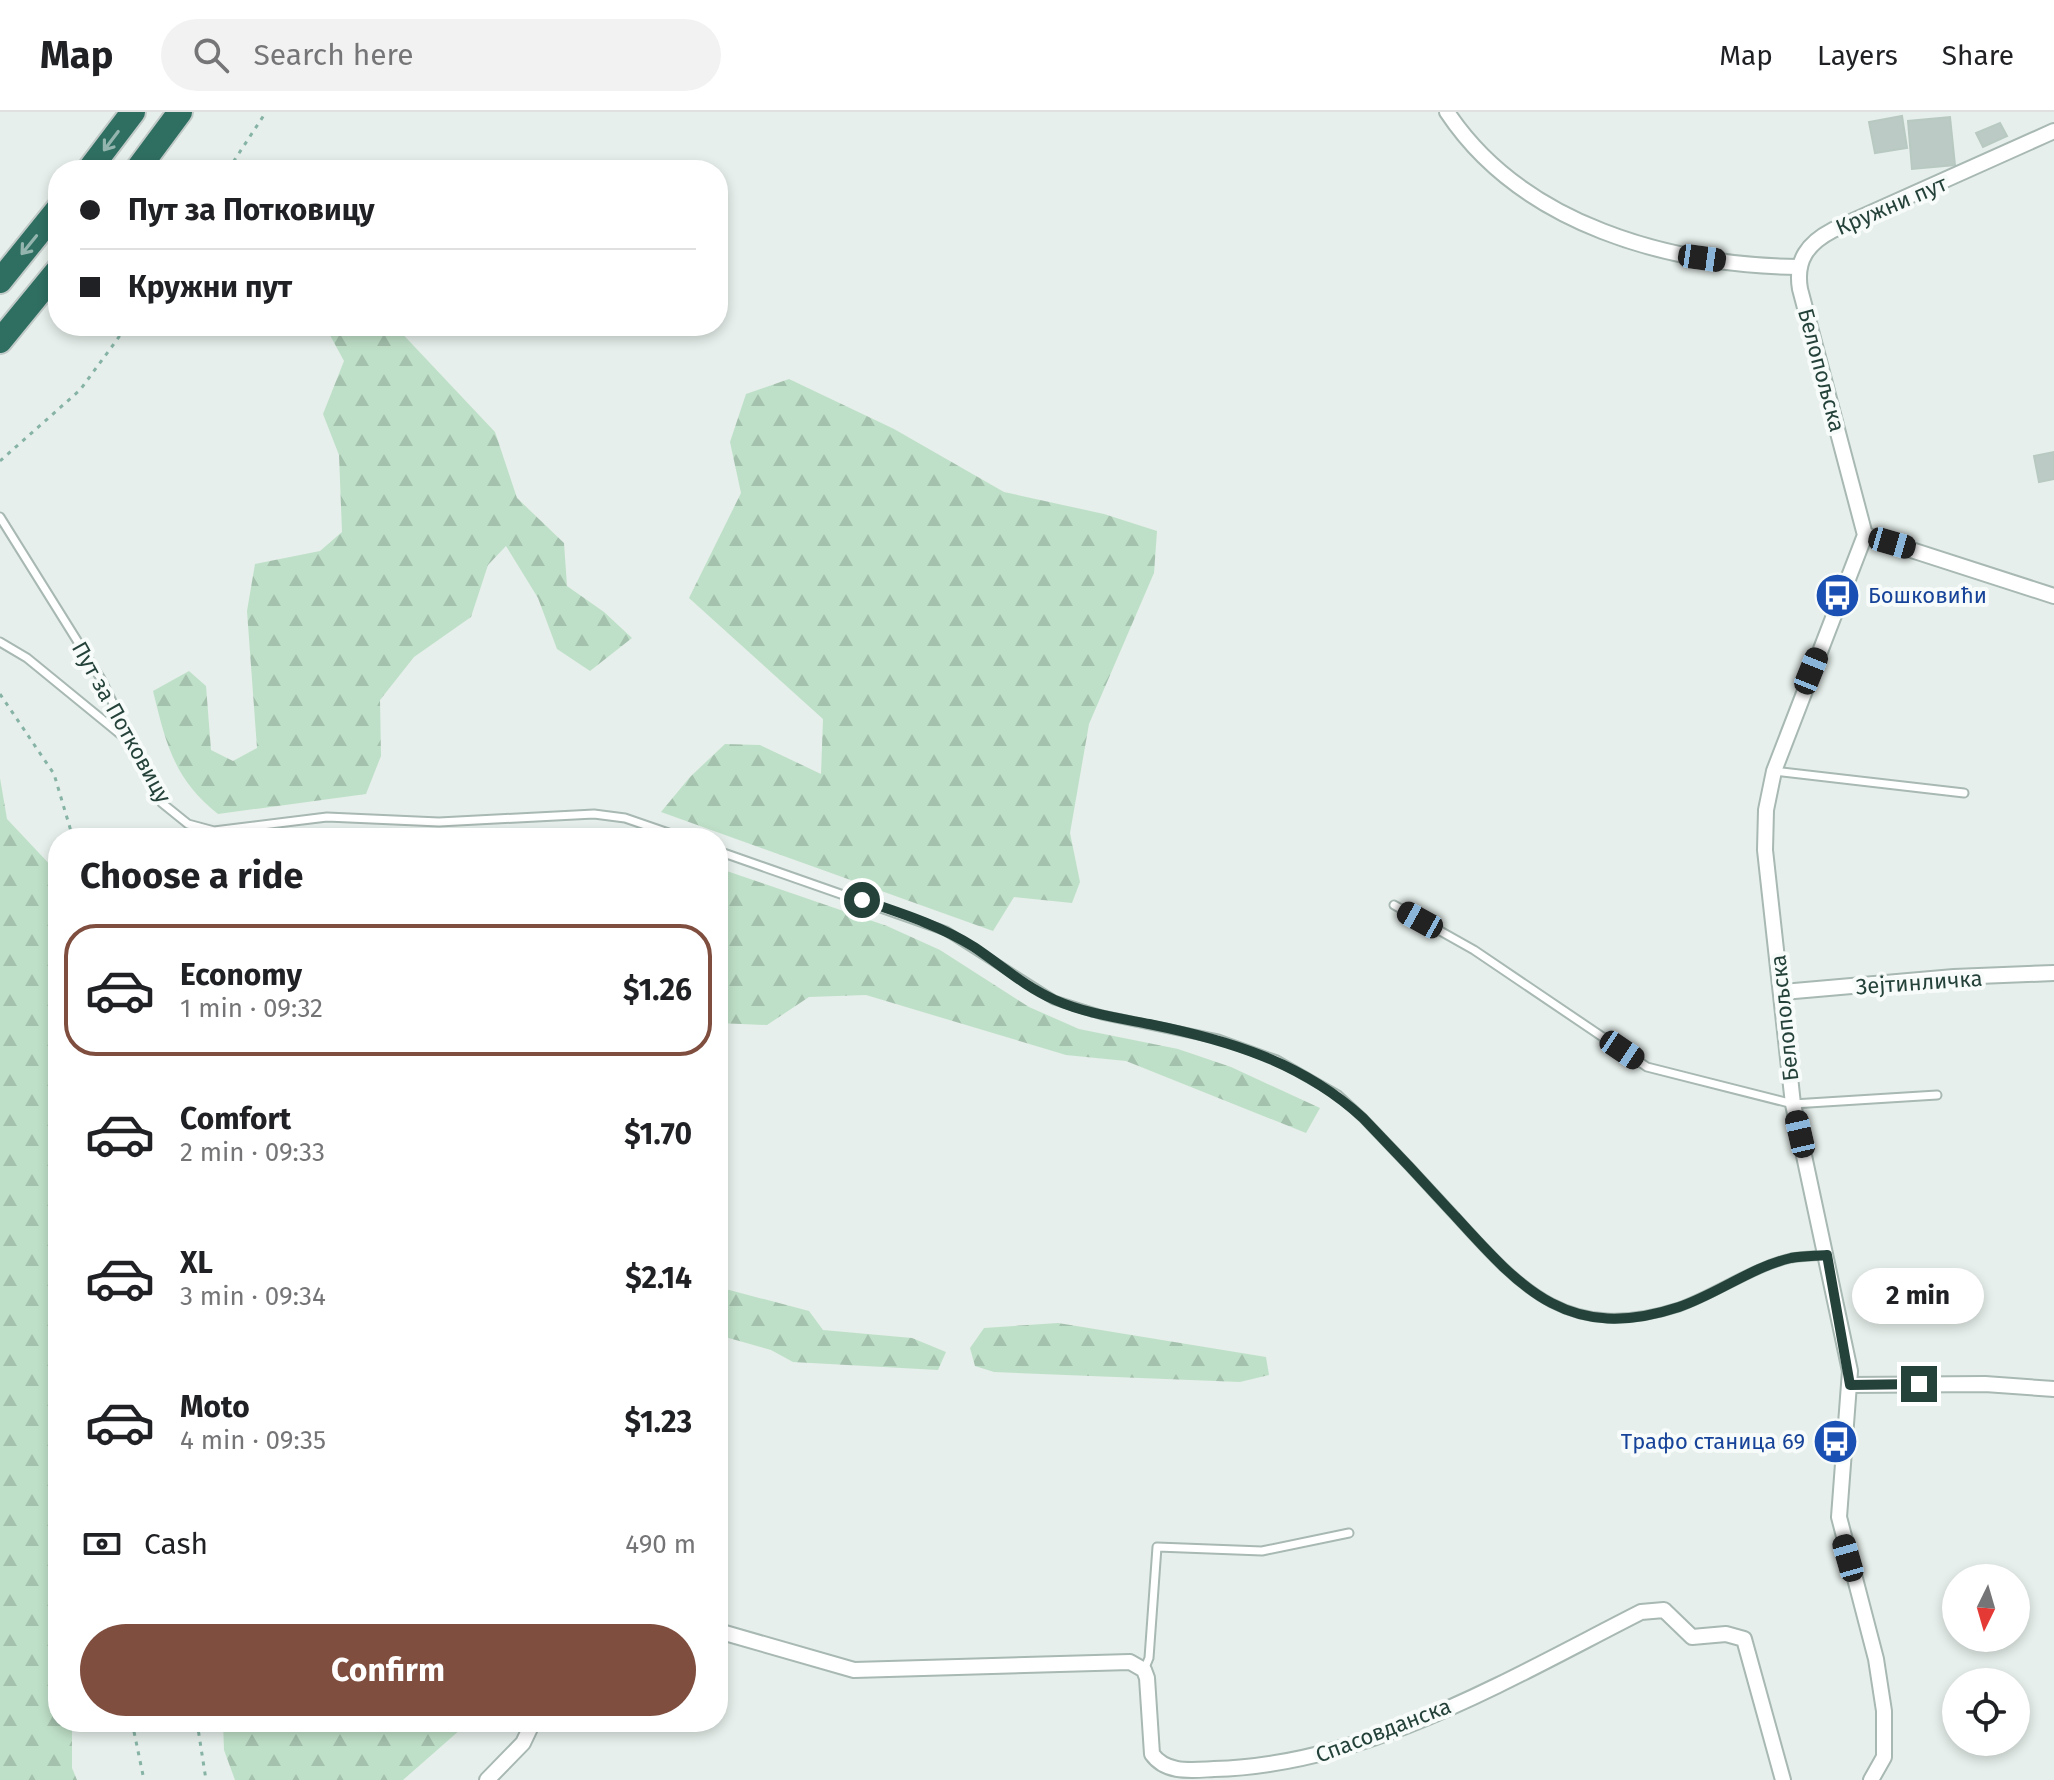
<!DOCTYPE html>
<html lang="en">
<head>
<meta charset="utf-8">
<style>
  :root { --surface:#fff; --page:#f2f2f2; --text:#202124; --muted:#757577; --line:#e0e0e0; --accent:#7f4e3f }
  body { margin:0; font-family:"Fira Sans",sans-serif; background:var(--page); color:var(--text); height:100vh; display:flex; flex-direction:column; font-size:30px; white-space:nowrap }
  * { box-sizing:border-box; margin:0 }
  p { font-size:26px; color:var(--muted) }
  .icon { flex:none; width:44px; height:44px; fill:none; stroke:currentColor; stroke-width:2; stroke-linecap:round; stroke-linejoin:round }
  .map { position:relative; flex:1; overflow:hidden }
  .side { position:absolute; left:48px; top:716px; width:680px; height:904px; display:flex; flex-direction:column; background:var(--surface); border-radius:32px; box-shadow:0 4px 12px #0003 }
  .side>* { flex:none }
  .guide { position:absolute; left:48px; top:48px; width:680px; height:176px; border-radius:32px; box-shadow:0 4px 12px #0003; display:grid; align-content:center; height:176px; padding:0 32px; background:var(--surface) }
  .needle { width:52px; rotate:185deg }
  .buttons { position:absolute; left:1942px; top:1452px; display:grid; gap:16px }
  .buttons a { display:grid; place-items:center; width:88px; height:88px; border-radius:50%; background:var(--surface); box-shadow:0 4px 12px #0003; font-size:40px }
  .end { position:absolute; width:36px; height:36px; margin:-18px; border:10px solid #24423a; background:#fff; box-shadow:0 0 0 4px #fff }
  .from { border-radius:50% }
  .bubble { position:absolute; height:56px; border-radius:28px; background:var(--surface); box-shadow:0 4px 12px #0003; font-size:26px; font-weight:700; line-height:56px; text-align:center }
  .car { position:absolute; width:24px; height:48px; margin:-24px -12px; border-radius:10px; box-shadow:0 0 6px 2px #0007; background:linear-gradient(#222 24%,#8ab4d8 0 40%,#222 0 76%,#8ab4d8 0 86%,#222 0) }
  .guide b { display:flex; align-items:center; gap:28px; height:76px; font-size:30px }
  .guide b+b { border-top:2px solid var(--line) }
  .guide i { width:20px; height:20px; background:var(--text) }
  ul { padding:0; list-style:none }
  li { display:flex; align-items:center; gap:24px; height:132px; margin:0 16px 12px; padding:0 16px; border:4px solid transparent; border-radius:32px }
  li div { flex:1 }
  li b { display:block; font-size:30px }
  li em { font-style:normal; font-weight:700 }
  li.current { border-color:var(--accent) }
  li>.icon { width:72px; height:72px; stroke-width:1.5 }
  h2 { padding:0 32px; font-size:36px; line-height:96px }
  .pay { display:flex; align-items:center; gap:20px; height:88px; padding:0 32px; font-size:30px }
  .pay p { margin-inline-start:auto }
  .button { display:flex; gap:16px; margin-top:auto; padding:16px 32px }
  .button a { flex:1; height:92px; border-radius:48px; background:var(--accent); color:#fff; font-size:32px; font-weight:700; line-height:92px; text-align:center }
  header { display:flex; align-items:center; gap:48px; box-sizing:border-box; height:112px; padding:0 40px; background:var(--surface); border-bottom:2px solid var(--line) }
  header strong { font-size:38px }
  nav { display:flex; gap:44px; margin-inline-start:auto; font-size:28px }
  .search { width:560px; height:72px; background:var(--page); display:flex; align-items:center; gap:20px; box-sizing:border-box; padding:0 28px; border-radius:44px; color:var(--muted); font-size:30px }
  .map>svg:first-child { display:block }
</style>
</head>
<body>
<header>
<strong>Map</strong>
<div class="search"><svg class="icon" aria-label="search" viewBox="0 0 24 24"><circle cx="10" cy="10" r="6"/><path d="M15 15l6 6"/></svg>Search here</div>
<nav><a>Map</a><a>Layers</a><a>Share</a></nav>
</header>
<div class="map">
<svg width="2054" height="1668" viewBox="0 0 2054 1668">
  <defs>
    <pattern id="forest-firs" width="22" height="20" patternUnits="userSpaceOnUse" patternTransform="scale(2)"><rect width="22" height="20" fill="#bfe0c8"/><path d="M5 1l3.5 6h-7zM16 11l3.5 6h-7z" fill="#a4c1ad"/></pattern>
  </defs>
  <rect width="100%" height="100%" fill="#e6efeb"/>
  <g fill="url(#forest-firs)">
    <path d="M 325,214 L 395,214 L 495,320 L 517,386 L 564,431 L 567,474 L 604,500 L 632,526 L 590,559 L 557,537 L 538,486 L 506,434 L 488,453 L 471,505 L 414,545 L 380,588 L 381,644 L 366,682 L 218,702 C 174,667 166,632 153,579 L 189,559 L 206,574 L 211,638 L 233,649 L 257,636 L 247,499 L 255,452 L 320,439 L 342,420 L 339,343 L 323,302 L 344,249 Z"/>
    <polygon points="789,267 894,317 1004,380 1104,402 1157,419 1154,461 1089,612 1070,721 1080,770 1072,791 1014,785 993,819 661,700 690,665 725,632 760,633 821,662 823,607 689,486 741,381 730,330 746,282"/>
    <polygon points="0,666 7,707 55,758 58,767 58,1610 72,1610 72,1656 77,1668 0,1668"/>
    <polygon points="718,756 887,814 940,838 1029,895 1079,917 1178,937 1231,955 1320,996 1306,1021 1126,949 1066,943 866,883 809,885 767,913 718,911"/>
    <polygon points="718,1175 809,1199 823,1218 912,1226 946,1240 938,1258 793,1250 771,1238 718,1223"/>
    <polygon points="1058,1211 1266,1245 1269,1263 1240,1270 994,1260 975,1254 970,1236 984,1216"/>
    <polygon points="223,1610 469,1610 403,1668 235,1668 224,1638"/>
  </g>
  <g fill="#bbcac4" stroke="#b8c9c2" stroke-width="2">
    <polygon points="1902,4 1907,36 1875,41 1869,10"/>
    <polygon points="1950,5 1955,53 1912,57 1908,9"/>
    <polygon points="2000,11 2007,24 1983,35 1976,21"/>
    <polygon points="2054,340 2054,367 2039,370 2034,344"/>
  </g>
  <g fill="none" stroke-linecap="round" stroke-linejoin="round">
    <defs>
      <g id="service">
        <polyline points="0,405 101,567 162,691 188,712 214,719 327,705 439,710 594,702 625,706 683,726"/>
        <polyline points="0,530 27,546 131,631"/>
        <polyline points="1774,659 1964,681"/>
        <path d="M 718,739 L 946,819 L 1054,888 L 1102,903 L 1218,927 L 1277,948 L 1338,983 L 1363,1006 C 1394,1038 1425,1071 1455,1104 C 1523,1179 1569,1230 1679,1195 C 1716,1182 1752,1155 1791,1146 C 1802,1144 1815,1144 1827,1143"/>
        <polyline points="1394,793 1474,838 1647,955 1793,992 1937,983"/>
        <polyline points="1144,1558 1149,1546 1157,1435 1262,1439 1349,1421"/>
      </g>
      <g id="minor">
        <path d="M 1447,0 C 1522,113 1669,153 1798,155"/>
        <polyline points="1865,423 2054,484"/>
        <polyline points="1783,880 1954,865 2054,861"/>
        <polyline points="1850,1273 1985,1272 2054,1277"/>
        <path d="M 718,1519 L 854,1558 L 1130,1550 L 1144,1558 L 1147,1566 L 1152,1642 C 1166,1662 1192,1658 1214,1657 C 1366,1653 1507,1568 1641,1500 L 1664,1498 L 1692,1525 L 1726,1522 L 1744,1527 L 1783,1668"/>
        <polyline points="487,1668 523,1631 533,1610"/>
        <path d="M 1871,1668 L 1884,1645 L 1884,1599 L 1876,1547 L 1839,1405 L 1850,1259 L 1793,992 L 1765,738 L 1766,698 L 1774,659 L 1865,423 L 1800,177 C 1795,148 1808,131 1833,118 L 2054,19"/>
      </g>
      <g id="motorway">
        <polyline points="89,58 133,0"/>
        <polyline points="137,58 180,0"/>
        <polyline points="0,169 58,97"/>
        <polyline points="0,229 58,158"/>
      </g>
    </defs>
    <use href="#service" stroke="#a8b8b2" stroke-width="11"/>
    <use href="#minor" stroke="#a8b8b2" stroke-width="18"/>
    <use href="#motorway" stroke="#c2cac8" stroke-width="28"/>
    <g stroke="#86b3a5" stroke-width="3" stroke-dasharray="4 6" stroke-linecap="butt">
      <polyline points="228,58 266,0"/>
      <polyline points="0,349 80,278 127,214"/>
      <polyline points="0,582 54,662 73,726"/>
      <polyline points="132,1610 144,1668"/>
      <polyline points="197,1610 206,1668"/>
    </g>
    <use href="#service" stroke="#fff" stroke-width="7"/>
    <use href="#minor" stroke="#fff" stroke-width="14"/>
    <use href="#motorway" stroke="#2f6f62" stroke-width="24"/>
  </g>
  <defs><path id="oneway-shaft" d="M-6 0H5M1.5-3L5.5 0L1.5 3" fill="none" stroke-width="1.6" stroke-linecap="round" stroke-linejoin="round" transform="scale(2)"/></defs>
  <g stroke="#93b5ae">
    <use href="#oneway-shaft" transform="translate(111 29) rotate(127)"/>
    <use href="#oneway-shaft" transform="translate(29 133) rotate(129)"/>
  </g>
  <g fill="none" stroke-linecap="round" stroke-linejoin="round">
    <path stroke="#24423a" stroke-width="10" d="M 862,788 C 900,801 939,813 974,835 C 1001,853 1025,875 1055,888 C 1084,901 1118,906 1149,912 C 1228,928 1302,950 1363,1006 C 1394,1038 1425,1071 1455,1104 C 1523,1179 1570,1231 1679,1195 C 1717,1182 1752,1155 1791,1146 C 1803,1144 1816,1144 1827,1143 L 1850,1273 L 1919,1272"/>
  </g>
  <defs>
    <symbol id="bus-disc" viewBox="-11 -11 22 22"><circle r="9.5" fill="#1a4fb4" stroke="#f7fbf9"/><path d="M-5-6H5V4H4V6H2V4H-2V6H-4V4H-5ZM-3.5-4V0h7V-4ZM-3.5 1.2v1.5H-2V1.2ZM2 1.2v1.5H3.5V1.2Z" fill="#fff"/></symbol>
  </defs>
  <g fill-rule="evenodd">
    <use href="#bus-disc" x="1812" y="458" width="51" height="51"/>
    <use href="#bus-disc" x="1810" y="1304" width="51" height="51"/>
  </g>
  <g text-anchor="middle" stroke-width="8" stroke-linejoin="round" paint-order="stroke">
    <g font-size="22" fill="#24423a" stroke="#f7fbf9">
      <text transform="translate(1891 93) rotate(-23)" y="8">Кружни пут</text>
      <text transform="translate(1822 258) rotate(75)" y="8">Белопољска</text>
      <text transform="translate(122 610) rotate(61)" y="8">Пут за Потковицу</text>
      <text transform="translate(1919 870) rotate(-4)" y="8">Зејтинличка</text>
      <text transform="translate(1784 906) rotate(-96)" y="8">Белопољска</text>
      <text transform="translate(1383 1618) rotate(-21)" y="8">Спасовданска</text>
    </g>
    <g font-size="22" fill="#164399" stroke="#f7fbf9" text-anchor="start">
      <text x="1868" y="491">Бошковићи</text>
      <text x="1805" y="1337" text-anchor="end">Трафо станица 69</text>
    </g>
  </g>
</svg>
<div class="buttons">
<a><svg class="needle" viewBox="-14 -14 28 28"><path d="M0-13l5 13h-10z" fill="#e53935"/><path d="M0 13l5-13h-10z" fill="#757577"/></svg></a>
<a><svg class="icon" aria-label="locate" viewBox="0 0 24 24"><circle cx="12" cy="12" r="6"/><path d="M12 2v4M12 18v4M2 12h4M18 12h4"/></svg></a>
</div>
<i class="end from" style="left:862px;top:788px"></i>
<i class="end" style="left:1919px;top:1272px"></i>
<div class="bubble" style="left:1852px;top:1156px;width:132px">2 min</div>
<i class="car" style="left:1702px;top:146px;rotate:98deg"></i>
<i class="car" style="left:1892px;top:431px;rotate:106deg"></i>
<i class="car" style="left:1811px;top:559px;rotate:22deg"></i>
<i class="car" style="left:1420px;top:808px;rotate:299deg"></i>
<i class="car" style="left:1622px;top:938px;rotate:124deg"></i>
<i class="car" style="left:1800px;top:1022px;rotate:347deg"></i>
<i class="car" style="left:1848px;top:1446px;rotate:344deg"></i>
<div class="guide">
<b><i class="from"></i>Пут за Потковицу</b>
<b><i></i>Кружни пут</b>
</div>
<section class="side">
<h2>Choose a ride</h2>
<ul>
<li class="current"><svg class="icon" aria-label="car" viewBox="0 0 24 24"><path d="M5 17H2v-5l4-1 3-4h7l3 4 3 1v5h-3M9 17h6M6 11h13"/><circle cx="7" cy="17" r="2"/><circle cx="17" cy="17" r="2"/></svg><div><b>Economy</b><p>1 min · 09:32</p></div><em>$1.26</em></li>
<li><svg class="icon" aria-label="car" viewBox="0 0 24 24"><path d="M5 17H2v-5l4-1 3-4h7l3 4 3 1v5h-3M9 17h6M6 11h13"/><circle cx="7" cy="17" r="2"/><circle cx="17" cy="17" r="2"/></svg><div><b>Comfort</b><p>2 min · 09:33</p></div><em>$1.70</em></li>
<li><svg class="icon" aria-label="car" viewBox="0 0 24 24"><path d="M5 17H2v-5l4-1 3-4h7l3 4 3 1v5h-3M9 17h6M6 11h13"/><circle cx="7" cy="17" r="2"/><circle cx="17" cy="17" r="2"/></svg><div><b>XL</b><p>3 min · 09:34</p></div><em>$2.14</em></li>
<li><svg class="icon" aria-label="car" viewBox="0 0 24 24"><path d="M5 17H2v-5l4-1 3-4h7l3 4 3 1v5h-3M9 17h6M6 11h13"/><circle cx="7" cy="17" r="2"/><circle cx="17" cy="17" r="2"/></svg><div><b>Moto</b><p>4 min · 09:35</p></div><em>$1.23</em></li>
</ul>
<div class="pay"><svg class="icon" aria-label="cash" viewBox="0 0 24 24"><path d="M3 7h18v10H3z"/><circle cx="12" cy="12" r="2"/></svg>Cash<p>490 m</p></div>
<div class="button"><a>Confirm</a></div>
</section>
</div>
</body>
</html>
